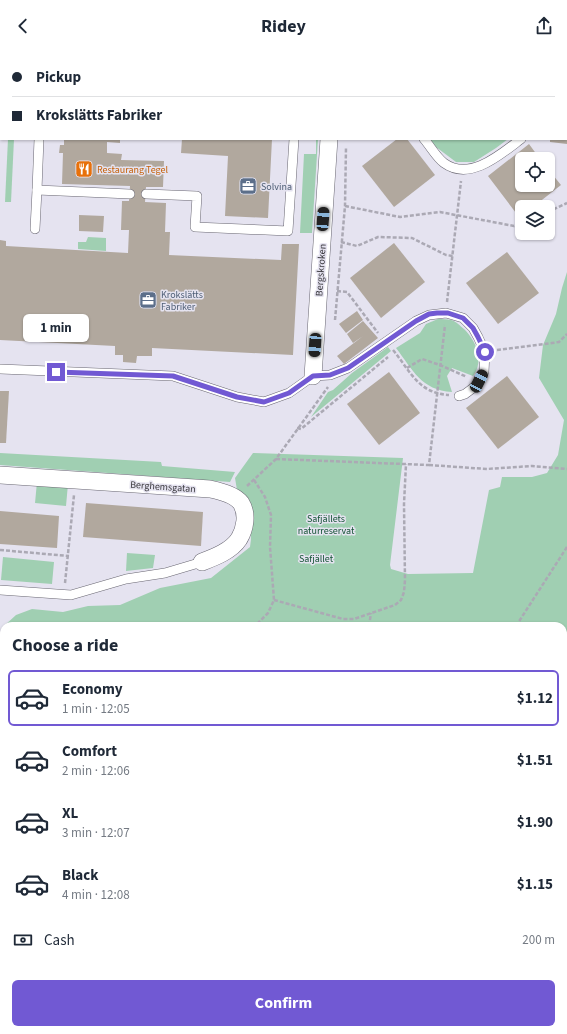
<!DOCTYPE html>
<html lang="en">
<head>
<meta charset="utf-8">
<style>
  :root { --surface:#fff; --page:#f2f2f3; --text:#1f2937; --muted:#747a83; --line:#e0e1e3; --accent:#7159d3 }
  body { margin:0; font-family:"Source Sans 3",sans-serif; background:var(--page); color:var(--text); height:100vh; display:flex; flex-direction:column; font-size:15px; white-space:nowrap }
  * { box-sizing:border-box; margin:0 }
  p { font-size:13px; color:var(--muted) }
  .icon { flex:none; width:22px; height:22px; fill:none; stroke:currentColor; stroke-width:2; stroke-linecap:round; stroke-linejoin:round }
  .map { position:relative; flex:1; overflow:hidden }
  .side { position:absolute; left:0px; top:570px; width:567px; height:412px; display:flex; flex-direction:column; background:var(--surface); border-radius:12px 12px 0 0; box-shadow:0 1px 3px #0004 }
  .side>* { flex:none }
  .hud { position:absolute; left:0px; top:0px; width:567px; height:88px; box-shadow:0 1px 3px #0004; display:grid; align-content:center; height:88px; padding:0 12px; background:var(--surface) }
  .buttons { position:absolute; left:515px; top:100px; display:grid; gap:8px }
  .buttons a { display:grid; place-items:center; width:40px; height:40px; border-radius:6px; background:var(--surface); box-shadow:0 1px 3px #0004; font-size:20px }
  .end { position:absolute; width:18px; height:18px; margin:-9px; border:5px solid #7159d3; background:#fff; box-shadow:0 0 0 2px #fff }
  .from { border-radius:50% }
  .bubble { position:absolute; height:28px; border-radius:6px; background:var(--surface); box-shadow:0 1px 3px #0004; font-size:13px; font-weight:700; line-height:28px; text-align:center }
  .car { position:absolute; width:12px; height:24px; margin:-12px -6px; border-radius:5px; box-shadow:0 0 3px 1px #0007; background:linear-gradient(#222 24%,#8ab4d8 0 40%,#222 0 76%,#8ab4d8 0 86%,#222 0) }
  .hud b { display:flex; align-items:center; gap:14px; height:38px; font-size:15px }
  .hud b+b { border-top:1px solid var(--line) }
  .hud i { width:10px; height:10px; background:var(--text) }
  ul { padding:0; list-style:none }
  li { display:flex; align-items:center; gap:12px; height:56px; margin:0 8px 6px; padding:0 4px; border:2px solid transparent; border-radius:6px }
  li div { flex:1 }
  li b { display:block; font-size:15px }
  li em { font-style:normal; font-weight:700 }
  li.selected { border-color:var(--accent) }
  li>.icon { width:36px; height:36px; stroke-width:1.5 }
  h2 { padding:0 12px; font-size:18px; line-height:48px }
  .pay { display:flex; align-items:center; gap:10px; height:44px; padding:0 12px; font-size:15px }
  .pay p { margin-inline-start:auto }
  .button { display:flex; gap:8px; margin-top:auto; padding:8px 12px }
  .button a { flex:1; height:46px; border-radius:6px; background:var(--accent); color:#fff; font-size:16px; font-weight:700; line-height:46px; text-align:center }
  header { display:flex; justify-content:space-between; align-items:center; height:52px; padding:0 12px; background:var(--surface); font-size:18px; font-weight:700 }
  .map>svg:first-child { display:block }
</style>
</head>
<body>
<header><svg class="icon" aria-label="back" viewBox="0 0 24 24"><path d="M15 5l-7 7 7 7"/></svg>Ridey<svg class="icon" aria-label="share" viewBox="0 0 24 24"><path d="M12 15V3M7 8l5-5 5 5M5 13v7h14v-7"/></svg></header>
<div class="map">
<svg width="567" height="982" viewBox="0 0 567 982">
  <rect width="100%" height="100%" fill="#e5e3f0"/>
  <g fill="#a0cfb2">
    <polygon points="8,87 14,87 11,150 5,150"/>
    <polygon points="316,87 318,87 312,181 300,181 304,102 316,102"/>
    <polygon points="430,87 508,87 496,96 474,110 456,110 436,95"/>
    <polygon points="88,185 106,186 106,199 78,197 78,190 86,190"/>
    <polygon points="567,220 567,982 0,982 0,618 4,574 4,978 563,978 563,574 4,574 16,563 32,557 63,560 88,554 120,553 160,536 211,526 250,495 251,487 247,448 237,438 235,426 253,401 403,406 390,513 391,517 408,522 473,521 489,438 500,435 502,425 532,425 547,421 558,403 564,368 539,326 543,293 556,262 562,236"/>
    <path d="M 438,267 C 442,267 447,267 451,268 C 456,269 460,274 464,277 C 476,289 485,308 473,324 L 452,316 L 447,324 L 452,340 C 421,338 413,318 396,296 L 420,281 L 426,272 Z"/>
    <polygon points="388,295 391,299 311,365 328,340 333,338 352,321"/>
    <polygon points="0,401 161,410 162,414 235,420 230,430 0,413"/>
    <polygon points="37,430 68,432 66,454 35,451"/>
    <polygon points="127,501 155,503 153,516 126,519"/>
    <polygon points="3,505 54,510 52,532 1,528"/>
  </g>
  <g fill="#b1a89e">
    <polygon points="64,87 120,87 120,91 107,90 107,101 122,102 121,108 164,109 163,135 146,135 145,150 166,151 165,180 170,180 169,203 281,208 282,192 299,192 293,303 152,296 152,304 137,304 136,311 123,310 123,303 115,303 115,294 0,288 0,188 6,189 6,194 128,201 129,178 121,178 122,149 129,149 130,134 62,132 63,101 59,101 60,93 64,93"/>
    <polygon points="182,87 272,87 268,166 225,164 228,104 181,101"/>
    <polygon points="397,87 407,87 435,123 394,155 362,114"/>
    <polygon points="550,87 567,87 567,92 550,90"/>
    <polygon points="529,92 540,107 522,107 522,133 548,133 548,117 561,133 533,155 522,155 522,163 519,165 488,124"/>
    <polygon points="79,163 104,164 103,180 79,179"/>
    <polygon points="394,191 425,230 381,266 350,226"/>
    <polygon points="507,200 539,241 498,272 466,231"/>
    <polygon points="357,259 363,268 346,281 339,272"/>
    <polygon points="363,269 378,286 344,312 337,304 363,284 353,291 347,282"/>
    <polygon points="389,320 420,361 379,393 347,352"/>
    <polygon points="507,324 539,365 498,397 466,356"/>
    <polygon points="0,339 9,339 6,391 0,391"/>
    <polygon points="86,451 203,460 201,494 83,485"/>
    <polygon points="0,459 59,464 57,496 0,492"/>
  </g>
  <g fill="none" stroke-linecap="round" stroke-linejoin="round">
    <defs>
      <g id="service">
        <polyline points="483,0 490,1"/>
        <polyline points="566,12 567,12"/>
        <polyline points="0,52 1,52"/>
        <polyline points="566,75 567,75"/>
        <polyline points="39,87 37,138 130,142"/>
        <path d="M 424,87 C 431,95 436,105 444,111 C 470,130 501,102 521,87"/>
        <polyline points="146,142 197,144 195,175 288,179 294,87"/>
        <polyline points="35,177 37,138"/>
        <polyline points="0,317 173,324 237,345 264,350 289,341 313,324 330,323 348,316 416,269 429,263 446,261 463,266 473,276 478,285 485,300 484,320 477,333 465,342 459,344"/>
        <polyline points="0,538 71,543 126,527 165,521 202,510"/>
      </g>
      <g id="minor">
        <polyline points="339,1 339,0"/>
        <polyline points="313,324 329,87"/>
        <path d="M 0,423 L 210,437 C 220,439 235,443 241,451 C 248,462 245,477 239,487 C 231,499 215,505 202,510"/>
      </g>
    </defs>
    <use href="#service" stroke="#696772" stroke-width="10"/>
    <use href="#minor" stroke="#696772" stroke-width="18"/>
    <g stroke="#aba9b4" stroke-width="2.5" stroke-dasharray="4 2" stroke-linecap="butt">
      <polyline points="345,154 400,165 440,160 514,174 522,172"/>
      <polyline points="548,160 567,151"/>
      <polyline points="341,190 357,194 378,185 412,186 446,203 453,204"/>
      <polyline points="337,239 347,240 378,281"/>
      <polyline points="447,250 461,129"/>
      <polyline points="335,268 345,154 346,95"/>
      <path d="M 393,298 C 411,320 418,341 449,343"/>
      <polyline points="497,298 552,291 559,290 567,282"/>
      <polyline points="407,316 422,307 440,313 467,325"/>
      <polyline points="297,376 301,377 388,305"/>
      <polyline points="276,407 429,413 445,273"/>
      <polyline points="429,413 487,417 532,414 567,417"/>
      <polyline points="254,428 265,445 271,463 270,495 274,548 268,561 255,574"/>
      <polyline points="247,434 276,407 328,335"/>
      <polyline points="0,498 69,504"/>
      <polyline points="65,531 74,443"/>
      <polyline points="274,548 343,567 354,567 395,553 401,548 404,540 405,528 404,452 406,412"/>
      <polyline points="369,574 371,561"/>
      <polyline points="516,574 567,495"/>
      <polyline points="0,746 4,743"/>
      <polyline points="404,978 405,982"/>
      <polyline points="147,982 152,978"/>
    </g>
    <use href="#service" stroke="#fff" stroke-width="9"/>
    <use href="#minor" stroke="#fff" stroke-width="17"/>
  </g>
  <g fill="none" stroke-linecap="round" stroke-linejoin="round">
    <polyline stroke="#7159d3" stroke-width="5" points="56,320 173,324 237,345 264,350 289,341 313,324 330,323 348,316 416,269 429,262 437,261 448,261 463,266 473,276 478,285 485,300"/>
  </g>
  <defs>
    <symbol id="restaurant-square" viewBox="-11 -11 22 22"><rect x="-9" y="-9" width="18" height="18" rx="4" fill="#e8710a" stroke="#e5e3f0"/><path d="M-5-6h1v4h1v-4h1v4h1v-4h1v5L-1.5 .5V6h-2V.5L-5-1ZM5-6V6H3V1.5H1.5Q1.5-4 5-6Z" fill="#fff"/></symbol>
    <symbol id="office-square" viewBox="-11 -11 22 22"><rect x="-9" y="-9" width="18" height="18" rx="4" fill="#5c6f8a" stroke="#e5e3f0"/><path d="M-6-3h4V-5.5h4V-3h4V5H-6ZM-1-4.5V-3h2v-1.5ZM-6 0V1H6V0Z" fill="#fff"/></symbol>
  </defs>
  <g fill-rule="evenodd">
    <use href="#restaurant-square" x="74" y="107" width="20" height="20"/>
    <use href="#office-square" x="238" y="124" width="20" height="20"/>
    <use href="#office-square" x="138" y="238" width="20" height="20"/>
  </g>
  <g text-anchor="middle" stroke-width="3" stroke-linejoin="round" paint-order="stroke">
    <g font-size="10" fill="#c56008" stroke="#e5e3f0" text-anchor="start">
      <text x="97" y="121">Restaurang Tegel</text>
    </g>
    <g font-size="10" fill="#4e5e75" stroke="#e5e3f0" text-anchor="start">
      <text x="261" y="138">Solvina</text>
      <text x="161" y="246">Krokslätts<tspan x="161" dy="12">Fabriker</tspan></text>
    </g>
    <g font-size="10" fill="#39383d" stroke="#e5e3f0">
      <text transform="translate(320 218) rotate(-86)" y="4">Bergskroken</text>
      <text transform="translate(163 434) rotate(4)" y="4">Berghemsgatan</text>
    </g>
    <g font-size="10" fill="#135234" stroke="#e5e3f0">
      <text x="326" y="470">Safjällets<tspan x="326" dy="12">naturreservat</tspan></text>
      <text x="316" y="510">Safjället</text>
    </g>
  </g>
</svg>
<div class="buttons">
<a><svg class="icon" aria-label="locate" viewBox="0 0 24 24"><circle cx="12" cy="12" r="6"/><path d="M12 2v4M12 18v4M2 12h4M18 12h4"/></svg></a>
<a><svg class="icon" aria-label="layers" viewBox="0 0 24 24"><path d="M12 4l9 5-9 5-9-5zM3 14l9 5 9-5"/></svg></a>
</div>
<i class="end from" style="left:485px;top:300px"></i>
<i class="end" style="left:56px;top:320px"></i>
<div class="bubble" style="left:23px;top:262px;width:66px">1 min</div>
<i class="car" style="left:323px;top:167px;rotate:4deg"></i>
<i class="car" style="left:315px;top:293px;rotate:184deg"></i>
<i class="car" style="left:479px;top:329px;rotate:27deg"></i>
<div class="hud">
<b><i class="from"></i>Pickup</b>
<b><i></i>Krokslätts Fabriker</b>
</div>
<section class="side">
<h2>Choose a ride</h2>
<ul>
<li class="selected"><svg class="icon" aria-label="car" viewBox="0 0 24 24"><path d="M5 17H2v-5l4-1 3-4h7l3 4 3 1v5h-3M9 17h6M6 11h13"/><circle cx="7" cy="17" r="2"/><circle cx="17" cy="17" r="2"/></svg><div><b>Economy</b><p>1 min · 12:05</p></div><em>$1.12</em></li>
<li><svg class="icon" aria-label="car" viewBox="0 0 24 24"><path d="M5 17H2v-5l4-1 3-4h7l3 4 3 1v5h-3M9 17h6M6 11h13"/><circle cx="7" cy="17" r="2"/><circle cx="17" cy="17" r="2"/></svg><div><b>Comfort</b><p>2 min · 12:06</p></div><em>$1.51</em></li>
<li><svg class="icon" aria-label="car" viewBox="0 0 24 24"><path d="M5 17H2v-5l4-1 3-4h7l3 4 3 1v5h-3M9 17h6M6 11h13"/><circle cx="7" cy="17" r="2"/><circle cx="17" cy="17" r="2"/></svg><div><b>XL</b><p>3 min · 12:07</p></div><em>$1.90</em></li>
<li><svg class="icon" aria-label="car" viewBox="0 0 24 24"><path d="M5 17H2v-5l4-1 3-4h7l3 4 3 1v5h-3M9 17h6M6 11h13"/><circle cx="7" cy="17" r="2"/><circle cx="17" cy="17" r="2"/></svg><div><b>Black</b><p>4 min · 12:08</p></div><em>$1.15</em></li>
</ul>
<div class="pay"><svg class="icon" aria-label="cash" viewBox="0 0 24 24"><path d="M3 7h18v10H3z"/><circle cx="12" cy="12" r="2"/></svg>Cash<p>200 m</p></div>
<div class="button"><a>Confirm</a></div>
</section>
</div>
</body>
</html>
